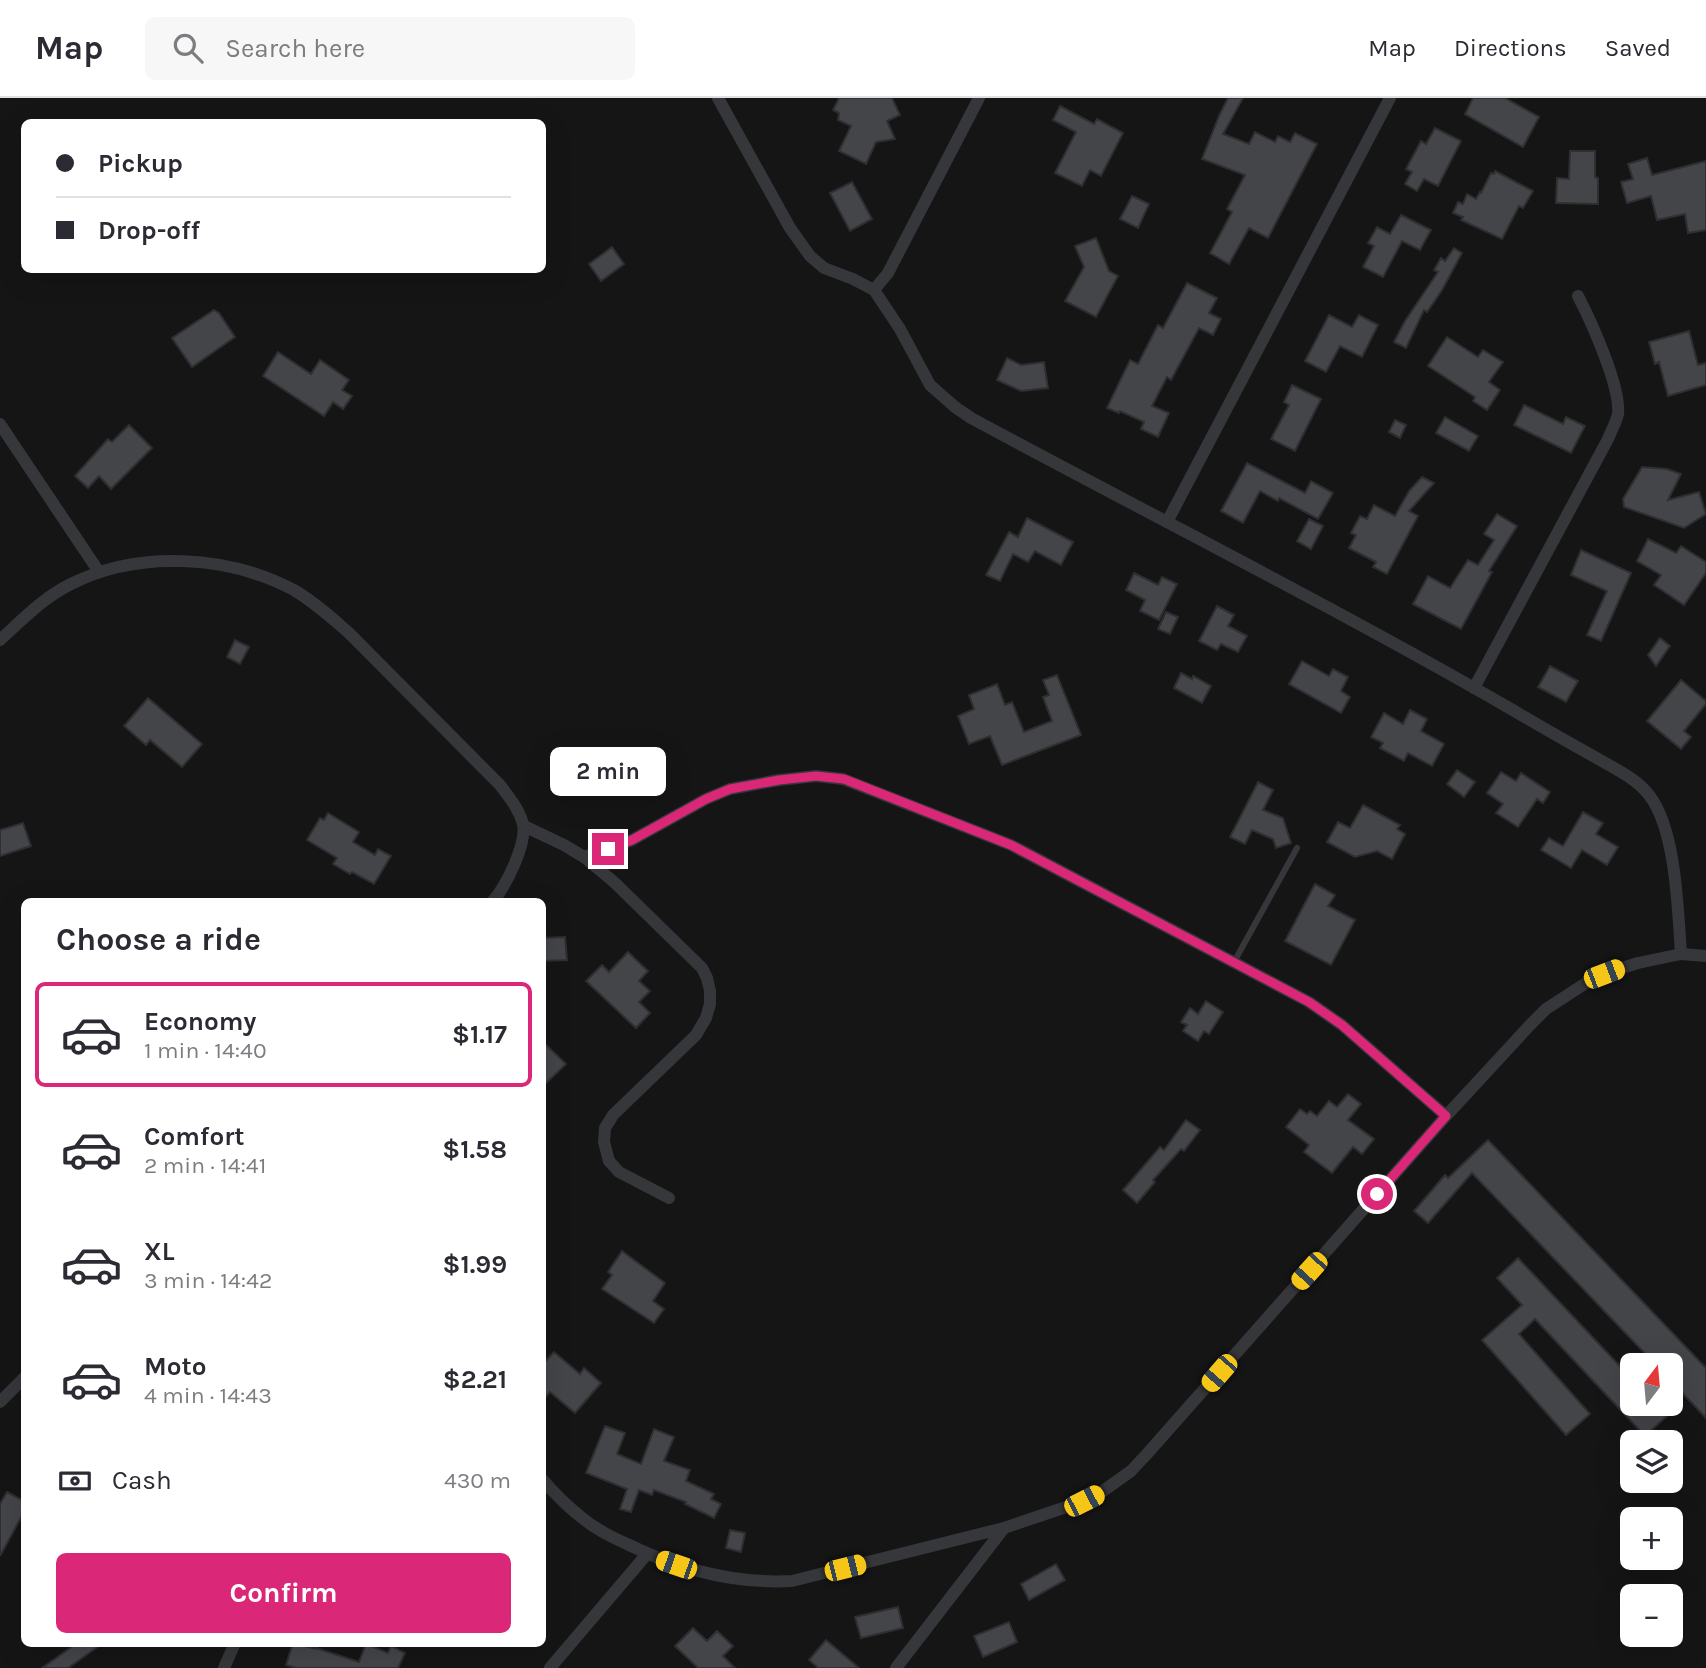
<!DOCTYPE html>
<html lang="en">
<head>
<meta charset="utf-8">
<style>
  :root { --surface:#fff; --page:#f7f7f7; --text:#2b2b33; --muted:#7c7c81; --line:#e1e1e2; --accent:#db2777 }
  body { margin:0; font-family:Karla,sans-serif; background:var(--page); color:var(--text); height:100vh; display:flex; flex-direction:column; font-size:26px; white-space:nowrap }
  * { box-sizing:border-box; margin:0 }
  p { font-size:23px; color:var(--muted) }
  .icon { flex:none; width:38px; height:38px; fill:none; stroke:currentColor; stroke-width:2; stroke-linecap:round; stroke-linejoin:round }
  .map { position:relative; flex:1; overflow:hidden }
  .panel { position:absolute; left:21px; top:800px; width:525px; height:749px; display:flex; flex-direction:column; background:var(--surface); border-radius:10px; box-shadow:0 7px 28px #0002 }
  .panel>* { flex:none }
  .top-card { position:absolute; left:21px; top:21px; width:525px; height:154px; border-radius:10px; box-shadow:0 7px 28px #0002; display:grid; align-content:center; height:154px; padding:0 35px; background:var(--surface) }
  .needle { width:46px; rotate:16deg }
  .tools { position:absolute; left:1620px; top:1255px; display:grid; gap:14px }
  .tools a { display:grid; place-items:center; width:63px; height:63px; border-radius:10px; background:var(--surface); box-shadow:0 7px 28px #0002; font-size:35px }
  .end { position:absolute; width:32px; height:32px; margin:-16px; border:9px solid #db2777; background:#fff; box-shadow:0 0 0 4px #fff }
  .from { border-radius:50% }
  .bubble { position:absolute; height:49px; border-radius:10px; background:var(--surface); box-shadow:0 7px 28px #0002; font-size:23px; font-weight:700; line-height:49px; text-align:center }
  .car { position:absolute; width:21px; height:42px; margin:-21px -10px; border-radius:9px; box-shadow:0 0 5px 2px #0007; background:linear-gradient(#f5c518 24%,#345 0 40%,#f5c518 0 76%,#345 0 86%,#f5c518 0) }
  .top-card b { display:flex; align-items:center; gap:24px; height:66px; font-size:26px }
  .top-card b+b { border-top:2px solid var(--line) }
  .top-card i { width:18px; height:18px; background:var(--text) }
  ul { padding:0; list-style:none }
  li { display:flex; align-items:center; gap:21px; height:105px; margin:0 14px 10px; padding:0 21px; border:4px solid transparent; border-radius:10px }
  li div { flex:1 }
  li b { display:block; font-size:26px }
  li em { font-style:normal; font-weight:700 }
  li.current { border-color:var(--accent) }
  li>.icon { width:63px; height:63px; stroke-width:1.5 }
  h2 { padding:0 35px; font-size:32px; line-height:84px }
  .pay { display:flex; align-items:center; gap:18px; height:77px; padding:0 35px; font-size:26px }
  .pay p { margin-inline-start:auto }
  .primary-button { display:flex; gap:14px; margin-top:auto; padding:14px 35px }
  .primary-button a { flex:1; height:80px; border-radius:10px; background:var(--accent); color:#fff; font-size:28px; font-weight:700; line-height:80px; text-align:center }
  header { display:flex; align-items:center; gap:42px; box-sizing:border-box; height:98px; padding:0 35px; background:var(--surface); border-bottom:2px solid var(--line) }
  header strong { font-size:33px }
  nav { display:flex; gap:38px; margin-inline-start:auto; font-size:24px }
  .search { width:490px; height:63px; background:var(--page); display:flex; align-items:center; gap:18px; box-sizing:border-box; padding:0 24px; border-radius:10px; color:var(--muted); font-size:26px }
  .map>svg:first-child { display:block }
</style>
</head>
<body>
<header>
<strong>Map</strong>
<div class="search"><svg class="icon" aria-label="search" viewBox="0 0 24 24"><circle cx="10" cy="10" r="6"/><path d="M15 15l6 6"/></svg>Search here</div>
<nav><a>Map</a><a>Directions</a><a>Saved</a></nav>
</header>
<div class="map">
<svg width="1706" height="1570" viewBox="0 0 1706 1570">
  <rect width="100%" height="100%" fill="#151516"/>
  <g fill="#444549" stroke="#2f2f32" stroke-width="2">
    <polygon points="839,0 892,0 900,17 887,23 895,41 876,44 866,66 839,53 851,28 838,22 839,15 833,12"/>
    <polygon points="1228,0 1243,0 1223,36 1249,46 1255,34 1275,44 1278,38 1290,44 1295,35 1317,46 1268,140 1249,130 1229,166 1210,155 1232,114 1227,111 1245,77 1202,61 1219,18"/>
    <polygon points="1473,0 1505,0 1539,19 1523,49 1465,16"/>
    <polygon points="1060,8 1094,26 1097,21 1123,35 1101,78 1090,72 1082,88 1055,75 1076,34 1053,22"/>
    <polygon points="1435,30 1461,43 1438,88 1424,81 1417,93 1405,86 1412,74 1406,71 1421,43 1426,46"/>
    <polygon points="1570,53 1595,53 1595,79 1598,80 1598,106 1556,105 1557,80 1569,81"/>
    <polygon points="1647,60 1652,77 1706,63 1706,132 1688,135 1685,116 1657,122 1651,98 1627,105 1621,84 1633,81 1628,66"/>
    <polygon points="1495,73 1533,93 1523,110 1519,108 1502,141 1461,122 1463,119 1453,115 1458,104 1463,106 1467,96 1476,101 1480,94 1481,95 1491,75 1494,76"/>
    <polygon points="852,84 872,121 850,133 830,95"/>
    <polygon points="1132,98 1149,106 1138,130 1120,121"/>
    <polygon points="1401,117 1431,132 1420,152 1402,143 1383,179 1363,169 1374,148 1368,145 1377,129 1390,136"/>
    <polygon points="1096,140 1109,173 1118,178 1096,219 1065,203 1084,169 1075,148"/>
    <polygon points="612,149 624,166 601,183 589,166"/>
    <polygon points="1454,150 1462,155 1442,192 1427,214 1424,212 1406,250 1394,244 1405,223 1438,174 1434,172 1441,160 1445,163"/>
    <polygon points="1187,185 1217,200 1209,215 1221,221 1213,237 1199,230 1171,282 1167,279 1152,308 1169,315 1158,339 1141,331 1144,324 1120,313 1119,315 1107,310 1130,262 1138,266 1158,227 1163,230"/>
    <polygon points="214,212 219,215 235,239 192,269 172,240"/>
    <polygon points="1329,217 1352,229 1359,217 1378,227 1362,259 1340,248 1326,274 1305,263"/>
    <polygon points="1689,233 1698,267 1706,265 1706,287 1668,298 1659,264 1655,266 1649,244"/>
    <polygon points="1447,239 1478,259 1483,252 1503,264 1489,284 1500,292 1487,312 1473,303 1475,299 1428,268"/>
    <polygon points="278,254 311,276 320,262 349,282 342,292 352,298 343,311 333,304 324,318 263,278"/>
    <polygon points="1007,260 1021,267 1044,264 1048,290 1021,293 997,282"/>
    <polygon points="1292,287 1321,301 1295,353 1271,341 1289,307 1284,304"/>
    <polygon points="1524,307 1563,326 1566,319 1585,328 1571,355 1514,327"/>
    <polygon points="1445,319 1478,338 1469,353 1436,335"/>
    <polygon points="1395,322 1406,327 1400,340 1389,334"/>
    <polygon points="129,327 152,350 111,391 99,378 88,390 75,378 108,341 112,344"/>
    <polygon points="1247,365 1305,395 1311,383 1333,395 1318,421 1279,400 1278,403 1260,393 1243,425 1221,413"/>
    <polygon points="1642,369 1667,371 1681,376 1668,402 1699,394 1706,416 1684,430 1624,409 1623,401"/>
    <polygon points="1422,379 1434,385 1409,413 1418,418 1387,476 1373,469 1376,464 1349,450 1356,437 1351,435 1360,418 1367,421 1374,407 1395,418 1409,393"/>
    <polygon points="1497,416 1517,428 1489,473 1492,474 1461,531 1413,506 1428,478 1450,490 1468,462 1478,467 1494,442 1484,436"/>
    <polygon points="1027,420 1073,444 1061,467 1035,453 1028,464 1013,456 1000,483 986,477 1009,434 1018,439"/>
    <polygon points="1309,421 1323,428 1311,451 1297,443"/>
    <polygon points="1648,441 1676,455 1681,448 1706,464 1706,475 1684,507 1654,487 1661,477 1637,463"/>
    <polygon points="1581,452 1631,475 1601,543 1587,537 1607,493 1571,477"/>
    <polygon points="1134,475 1158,487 1162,479 1177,486 1159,522 1140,513 1145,502 1126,492"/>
    <polygon points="1217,508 1234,517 1228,528 1247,538 1238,554 1221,546 1217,552 1199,543"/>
    <polygon points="1166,514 1178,519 1170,536 1158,531"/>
    <polygon points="1660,540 1670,548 1656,568 1648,557"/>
    <polygon points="235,542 249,549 240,566 227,559"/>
    <polygon points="1302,563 1329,578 1333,571 1348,579 1341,593 1350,599 1341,615 1289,586"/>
    <polygon points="1550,568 1578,583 1566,604 1538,589"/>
    <polygon points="1181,575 1192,581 1193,578 1211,588 1202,605 1174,590"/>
    <polygon points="1057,577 1081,637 1002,667 990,638 969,646 958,618 974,611 969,597 997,586 1005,607 1012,604 1024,634 1052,623 1043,599 1049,597 1043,582"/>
    <polygon points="1681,582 1706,603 1706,606 1684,633 1691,639 1681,651 1647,623"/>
    <polygon points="148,600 202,646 182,669 150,642 146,647 124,628"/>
    <polygon points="1410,612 1427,621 1421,633 1444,646 1432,668 1408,655 1404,663 1380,650 1383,645 1371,639 1384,615 1403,626"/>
    <polygon points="1457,672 1475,684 1464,699 1447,686"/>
    <polygon points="1501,674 1516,683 1521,675 1550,694 1543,705 1537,701 1518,729 1496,715 1503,706 1487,695"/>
    <polygon points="1258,684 1273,692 1263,712 1283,720 1291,745 1276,750 1273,741 1252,732 1245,746 1230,739"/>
    <polygon points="1363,707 1400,727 1397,731 1405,736 1392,761 1377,753 1355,759 1327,744 1338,724 1350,730"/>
    <polygon points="1583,714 1603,725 1596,736 1618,749 1607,767 1582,752 1571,770 1541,752 1549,740 1563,748"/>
    <polygon points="328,715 359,734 353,744 375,757 378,751 391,758 374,786 352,774 350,776 333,766 337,760 307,742 320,720 324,722"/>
    <polygon points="23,725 31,748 0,758 0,732"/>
    <polygon points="1315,786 1335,797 1328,808 1355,822 1331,867 1285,843"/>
    <polygon points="565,839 567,862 542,863 542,840"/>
    <polygon points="628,854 648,873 639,883 650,893 639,904 650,915 636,930 586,883 602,867 609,874"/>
    <polygon points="1206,903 1223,914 1209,936 1204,933 1198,943 1183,933 1187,927 1181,924 1190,910 1198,916"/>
    <polygon points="542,943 566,966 542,989"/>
    <polygon points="1348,996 1361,1006 1348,1022 1374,1041 1362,1056 1353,1049 1332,1075 1304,1054 1309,1047 1286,1029 1300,1011 1307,1016 1310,1013 1317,1018 1329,1003 1337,1009"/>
    <polygon points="1186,1022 1200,1032 1184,1053 1181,1051 1153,1082 1155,1084 1137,1105 1123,1092 1160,1049 1164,1052"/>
    <polygon points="1488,1042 1706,1270 1706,1320 1671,1283 1671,1267 1656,1267 1472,1075 1428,1125 1414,1113 1445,1077 1448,1080"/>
    <polygon points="622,1153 665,1185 653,1203 664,1211 654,1225 602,1191 612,1177 608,1174"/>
    <polygon points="1518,1160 1633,1282 1633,1306 1655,1306 1667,1318 1645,1338 1535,1221 1519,1236 1590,1316 1566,1337 1482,1242 1522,1207 1497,1180"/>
    <polygon points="554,1254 580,1276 584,1270 601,1285 575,1315 550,1294 542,1303 542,1267"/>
    <polygon points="605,1328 625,1335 617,1356 641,1366 654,1331 674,1339 664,1363 690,1372 686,1383 714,1396 711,1401 721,1406 714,1420 685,1406 686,1404 654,1392 652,1397 639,1392 631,1414 620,1411 627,1391 586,1375"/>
    <polygon points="7,1394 24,1403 24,1414 0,1458 0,1406"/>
    <polygon points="730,1432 745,1435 741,1454 726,1450"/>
    <polygon points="1056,1466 1065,1482 1029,1502 1021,1486"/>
    <polygon points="898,1509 903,1530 861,1540 855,1519"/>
    <polygon points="1009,1524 1017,1544 983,1559 974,1538"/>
    <polygon points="693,1530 707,1543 717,1533 733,1548 723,1558 735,1570 698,1570 675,1548"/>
    <polygon points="826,1542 859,1570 818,1570 809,1562"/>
    <polygon points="77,1545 103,1545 68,1570 42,1570"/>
    <polygon points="293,1545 316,1551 316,1550 359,1564 366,1546 388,1555 391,1548 405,1555 398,1570 296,1570 286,1567"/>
  </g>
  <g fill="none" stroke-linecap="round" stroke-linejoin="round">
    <polyline stroke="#36373b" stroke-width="6" points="1234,864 1297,750"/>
    <g stroke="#36373b" stroke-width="12">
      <polyline points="718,0 790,130 810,158 824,170 853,181 874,192 888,175 979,0"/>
      <path d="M 874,192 L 900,231 L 930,287 L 955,309 L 971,320 C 1151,417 1334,509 1511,611 C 1538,627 1566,643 1593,658 C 1612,669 1636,680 1649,697 C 1676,731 1678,813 1681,856"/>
      <polyline points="0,326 99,474"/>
      <polyline points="1167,424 1390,0"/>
      <path d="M 0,542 C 23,521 44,499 71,486 C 138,452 228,457 294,492 C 314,504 331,519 349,535 L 500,687 C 509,699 519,711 523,726 C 527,746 506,788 493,803"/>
      <path d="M 1474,590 L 1608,341 C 1611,333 1616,325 1618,316 C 1621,289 1591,223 1578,198"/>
      <polyline points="524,728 564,747 584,759 614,784 702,870 707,880 710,893 710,906 706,920 696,937 613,1017 605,1030 604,1044 609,1063 619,1074 669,1100"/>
      <polyline points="584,759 632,742 706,701 730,691 779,682 816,678 843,681 1011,747 1309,904 1342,927 1446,1018"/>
      <polyline points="0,1304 24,1280"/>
      <path d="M 542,1381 C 554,1395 567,1408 581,1419 C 594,1430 611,1439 627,1446 C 678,1471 735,1486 792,1483 L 1004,1430 L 1084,1403 L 1103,1393 L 1131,1373 L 1146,1357 L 1446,1018 L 1530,927 L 1546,911 L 1586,885 L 1622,870 L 1638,865 L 1681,856 L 1706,858"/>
      <polyline points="224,1570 235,1545"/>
      <polyline points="550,1570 647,1456"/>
      <polyline points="896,1570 1004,1430"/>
    </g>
  </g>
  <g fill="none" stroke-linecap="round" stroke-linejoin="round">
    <polyline stroke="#db2777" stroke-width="9" points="608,751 632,742 706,701 730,691 779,682 816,678 844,681 1011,747 1309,904 1342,927 1446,1018 1377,1096"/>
  </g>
</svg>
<div class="tools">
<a><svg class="needle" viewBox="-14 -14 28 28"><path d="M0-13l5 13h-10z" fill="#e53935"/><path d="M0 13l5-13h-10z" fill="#7c7c81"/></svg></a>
<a><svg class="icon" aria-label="layers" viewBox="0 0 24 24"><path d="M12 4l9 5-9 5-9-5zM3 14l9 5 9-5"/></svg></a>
<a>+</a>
<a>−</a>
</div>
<i class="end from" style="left:1377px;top:1096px"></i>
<i class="end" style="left:608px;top:751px"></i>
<div class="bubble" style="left:550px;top:649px;width:116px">2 min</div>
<i class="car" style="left:1604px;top:876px;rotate:69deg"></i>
<i class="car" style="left:1309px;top:1173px;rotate:222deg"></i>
<i class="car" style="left:1219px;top:1275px;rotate:221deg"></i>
<i class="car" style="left:1084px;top:1403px;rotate:63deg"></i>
<i class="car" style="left:676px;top:1467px;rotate:289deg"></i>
<i class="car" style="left:845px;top:1470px;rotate:76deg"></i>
<div class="top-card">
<b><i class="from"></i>Pickup</b>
<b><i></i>Drop-off</b>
</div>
<section class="panel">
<h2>Choose a ride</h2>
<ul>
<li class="current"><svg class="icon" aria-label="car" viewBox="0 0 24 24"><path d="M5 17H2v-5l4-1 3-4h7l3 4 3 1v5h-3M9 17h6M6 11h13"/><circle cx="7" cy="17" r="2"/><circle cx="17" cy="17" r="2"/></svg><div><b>Economy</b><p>1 min · 14:40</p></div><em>$1.17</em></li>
<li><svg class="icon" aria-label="car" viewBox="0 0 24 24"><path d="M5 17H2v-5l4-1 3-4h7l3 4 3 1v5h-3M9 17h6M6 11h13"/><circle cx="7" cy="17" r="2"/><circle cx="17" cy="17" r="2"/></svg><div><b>Comfort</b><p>2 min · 14:41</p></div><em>$1.58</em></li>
<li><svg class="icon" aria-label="car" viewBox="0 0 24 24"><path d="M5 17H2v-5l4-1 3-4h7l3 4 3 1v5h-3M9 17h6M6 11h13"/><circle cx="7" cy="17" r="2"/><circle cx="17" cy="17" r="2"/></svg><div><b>XL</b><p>3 min · 14:42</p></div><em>$1.99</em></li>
<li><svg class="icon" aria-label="car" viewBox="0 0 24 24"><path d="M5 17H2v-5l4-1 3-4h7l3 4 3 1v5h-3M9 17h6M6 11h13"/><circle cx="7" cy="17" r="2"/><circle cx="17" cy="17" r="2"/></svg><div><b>Moto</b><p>4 min · 14:43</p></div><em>$2.21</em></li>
</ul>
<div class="pay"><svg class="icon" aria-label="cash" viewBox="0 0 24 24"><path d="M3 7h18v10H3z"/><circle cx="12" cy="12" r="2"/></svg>Cash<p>430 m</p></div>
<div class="primary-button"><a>Confirm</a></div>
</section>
</div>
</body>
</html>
